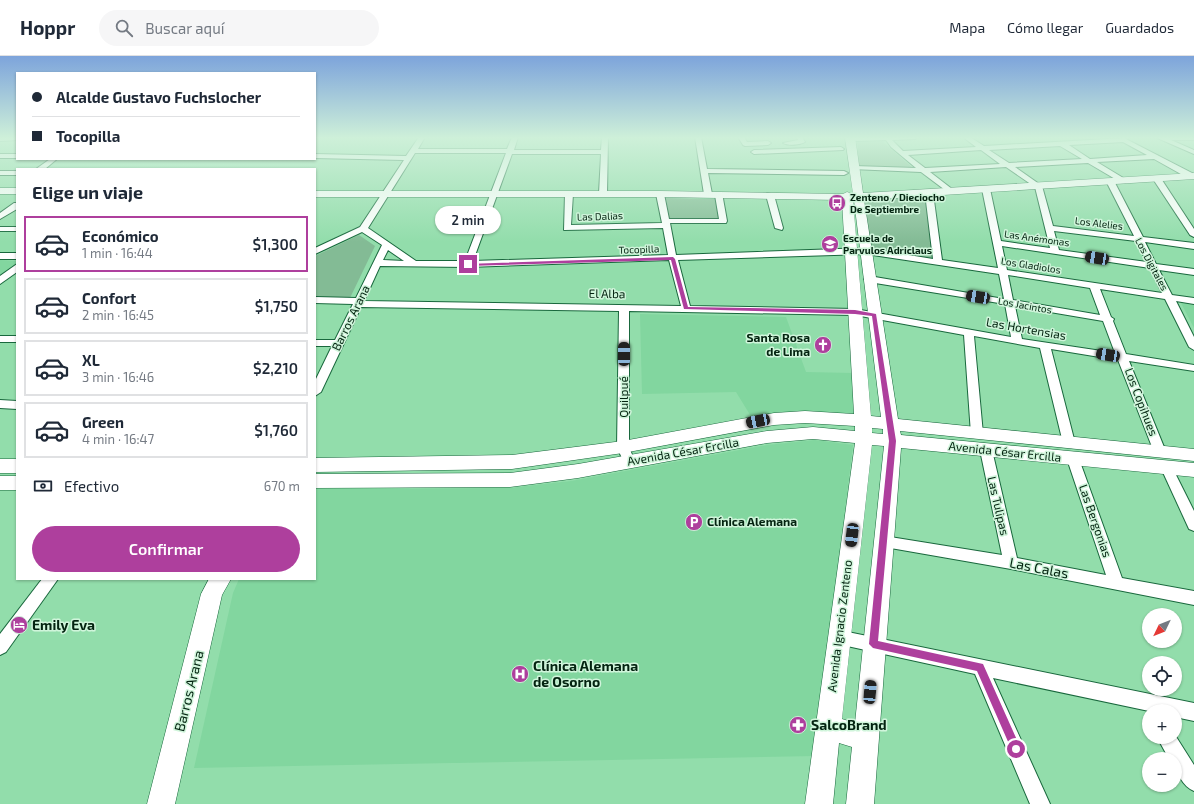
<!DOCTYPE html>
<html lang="es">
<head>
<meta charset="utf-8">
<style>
  :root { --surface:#fff; --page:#f6f6f7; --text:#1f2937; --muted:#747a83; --line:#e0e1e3; --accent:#ae3f9d }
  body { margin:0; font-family:"Exo 2",sans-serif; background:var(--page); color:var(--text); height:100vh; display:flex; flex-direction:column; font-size:15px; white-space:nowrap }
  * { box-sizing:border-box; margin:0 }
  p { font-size:13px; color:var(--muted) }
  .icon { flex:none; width:22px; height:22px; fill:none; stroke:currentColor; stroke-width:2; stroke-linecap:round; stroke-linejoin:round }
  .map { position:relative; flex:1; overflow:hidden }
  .sheet { position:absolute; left:16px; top:112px; width:300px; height:412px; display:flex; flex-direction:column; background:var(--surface); border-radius:0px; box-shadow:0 1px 3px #0004 }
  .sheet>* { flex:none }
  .hud { position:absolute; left:16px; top:16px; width:300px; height:88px; border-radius:0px; box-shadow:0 1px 3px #0004; display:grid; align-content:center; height:88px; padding:0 16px; background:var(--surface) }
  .needle { width:26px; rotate:227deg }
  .controls { position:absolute; left:1142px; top:552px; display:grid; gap:8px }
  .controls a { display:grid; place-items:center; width:40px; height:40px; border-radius:50%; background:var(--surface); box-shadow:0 1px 3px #0004; font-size:20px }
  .end { position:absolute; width:18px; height:18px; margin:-9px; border:5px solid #ae3f9d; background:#fff; box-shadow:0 0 0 2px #fff }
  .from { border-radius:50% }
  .bubble { position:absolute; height:28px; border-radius:14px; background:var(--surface); box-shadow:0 1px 3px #0004; font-size:13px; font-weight:600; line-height:28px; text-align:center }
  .car { position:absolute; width:12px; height:24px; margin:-12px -6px; border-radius:5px; box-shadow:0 0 3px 1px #0007; background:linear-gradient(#222 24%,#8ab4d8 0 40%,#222 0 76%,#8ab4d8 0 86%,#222 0) }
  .hud b { display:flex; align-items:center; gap:14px; height:38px; font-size:15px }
  .hud b+b { border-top:1px solid var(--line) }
  .hud i { width:10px; height:10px; background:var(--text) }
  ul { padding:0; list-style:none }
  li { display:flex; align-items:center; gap:12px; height:56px; margin:0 8px 6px; padding:0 8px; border:2px solid var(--line); border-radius:0px }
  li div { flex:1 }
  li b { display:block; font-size:15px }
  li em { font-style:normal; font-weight:600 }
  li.selected { border-color:var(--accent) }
  li>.icon { width:36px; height:36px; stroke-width:1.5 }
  h2 { padding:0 16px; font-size:18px; line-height:48px }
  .pay { display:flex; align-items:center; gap:10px; height:44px; padding:0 16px; font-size:15px }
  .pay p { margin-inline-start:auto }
  .primary-button { display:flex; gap:8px; margin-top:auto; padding:8px 16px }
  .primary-button a { flex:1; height:46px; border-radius:24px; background:var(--accent); color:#fff; font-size:16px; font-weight:600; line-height:46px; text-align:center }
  header { display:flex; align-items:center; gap:24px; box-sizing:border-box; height:56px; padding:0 20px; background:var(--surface); border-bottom:1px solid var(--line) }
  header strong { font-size:19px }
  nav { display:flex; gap:22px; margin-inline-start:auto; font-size:14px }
  .search { width:280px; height:36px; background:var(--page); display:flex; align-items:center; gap:10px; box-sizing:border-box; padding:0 14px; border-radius:22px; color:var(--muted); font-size:15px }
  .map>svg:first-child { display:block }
</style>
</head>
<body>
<header>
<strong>Hoppr</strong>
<div class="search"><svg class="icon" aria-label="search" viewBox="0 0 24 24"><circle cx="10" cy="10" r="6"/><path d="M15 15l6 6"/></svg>Buscar aquí</div>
<nav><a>Mapa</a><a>Cómo llegar</a><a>Guardados</a></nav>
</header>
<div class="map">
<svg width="1194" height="748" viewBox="0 0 1194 748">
  <rect width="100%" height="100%" fill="#92ddab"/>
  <g fill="#82d69f">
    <polygon points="0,204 17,205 17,208 3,218 0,218"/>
    <polygon points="1181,247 1194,249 1194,272"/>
    <polygon points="640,258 786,261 806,316 853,317 855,361 752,362 736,336 642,338"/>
    <polygon points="815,384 853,389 815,700 194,712 233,537 239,523 315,523 315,433 509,432 571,425 767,389"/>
  </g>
  <g fill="#83bb95">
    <polygon points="857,85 882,85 913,112 859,111"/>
    <polygon points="926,139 935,204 870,194 863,142"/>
    <polygon points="666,142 716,143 721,164 669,163"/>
    <polygon points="359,179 375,190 350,242 315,242 315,200"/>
  </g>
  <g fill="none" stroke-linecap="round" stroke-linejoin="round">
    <defs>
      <g id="street">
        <polygon points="0,81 17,81 17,84 0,85"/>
        <path d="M 419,81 L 425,81 L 418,93 L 507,93 L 512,81 L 518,81 L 514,94 L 601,94 L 602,81 L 608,81 L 607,138 L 603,140 L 599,138 L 601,98 L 512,98 L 473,205 L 668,199 L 663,172 L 564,174 L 565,138 L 569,136 L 573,138 L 571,169 L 662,167 L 656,138 L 660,136 L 664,138 L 669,163 L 719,163 L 715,139 L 722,137 L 727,165 L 726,167 L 670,167 L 676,199 L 866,192 L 933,203 L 925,137 L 929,135 L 933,137 L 942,204 L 998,212 L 982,133 L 986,131 L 990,133 L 1001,185 L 1050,192 L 1035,131 L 1006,111 L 930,116 L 952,133 L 953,135 L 949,137 L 921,116 L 852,113 L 850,112 L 854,110 L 916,112 L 891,91 L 886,84 L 851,85 L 849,84 L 849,82 L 918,81 L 915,83 L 892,84 L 903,95 L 976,91 L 963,81 L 970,81 L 984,90 L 1124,82 L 1194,118 L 1194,121 L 1188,122 L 1154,103 L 1097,106 L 1125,123 L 1125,127 L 1122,127 L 1088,107 L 1015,111 L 1042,130 L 1053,170 L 1134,180 L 1106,125 L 1110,123 L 1114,125 L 1143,181 L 1194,187 L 1194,193 L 1145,186 L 1156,208 L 1194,213 L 1194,219 L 1159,214 L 1172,239 L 1194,242 L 1194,248 L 1176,245 L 1194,281 L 1194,294 L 1189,291 L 1165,243 L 1100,233 L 1111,261 L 1114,263 L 1113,265 L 1126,298 L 1194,309 L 1194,315 L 1129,305 L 1166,396 L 1164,399 L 1156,399 L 1154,396 L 1118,304 L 1051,293 L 1075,387 L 1073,390 L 1065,390 L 1063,387 L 1040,292 L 974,280 L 983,378 L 981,381 L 973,381 L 971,378 L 964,279 L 855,259 L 629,255 L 629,391 L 635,406 L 633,409 L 625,409 L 617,391 L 619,255 L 361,251 L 321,336 L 315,340 L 315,325 L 332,290 L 315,290 L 315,284 L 335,284 L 353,248 L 315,247 L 315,241 L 356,242 L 382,189 L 362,176 L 315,198 L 315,192 L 360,171 L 404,104 L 315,102 L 315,98 L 406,100 ZM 1123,86 L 1147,99 L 1090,103 L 1069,89 ZM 1060,90 L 1082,103 L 1009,107 L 989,94 ZM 981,94 L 1000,108 L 925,112 L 908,99 ZM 415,97 L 506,97 L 465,205 L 416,205 L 368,172 ZM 1054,175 L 1136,185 L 1147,206 L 1059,194 ZM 1002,190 L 1150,212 L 1162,237 L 1007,214 ZM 388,194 L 404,205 L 383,204 ZM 866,198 L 999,218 L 1004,243 L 869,220 L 864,223 L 869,226 L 1005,248 L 1011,281 L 855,253 L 690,250 L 678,204 ZM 669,204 L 681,250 L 364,245 L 380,210 L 468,211 ZM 1008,219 L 1090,232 L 1100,259 L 1013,244 ZM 1015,250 L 1103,265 L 1115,297 L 1022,283 Z"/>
        <polygon points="695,81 701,81 707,113 844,115 848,117 844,119 708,117 712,138 708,140 704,138"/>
        <polygon points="738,81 744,81 747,86 768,85 771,87 768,89 745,90 743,89"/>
        <path d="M 796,81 L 802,81 L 805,86 C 800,89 788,90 783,87 L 798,84 Z"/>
        <polygon points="1155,81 1194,81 1194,84 1171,84 1194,94 1194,98"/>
        <polygon points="841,91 844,93 843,94 754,98 751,96 754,94"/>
        <rect x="0" y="98" width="17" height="4"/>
        <polygon points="50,103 57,103 45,113 36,113"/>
        <rect x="0" y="115" width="17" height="4"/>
        <polygon points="1154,121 1160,121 1194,173 1194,181 1190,179 1153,123"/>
        <polygon points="767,137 774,139 783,172 782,174 775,172 766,139"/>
        <polygon points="14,147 17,147 17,153 0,163 0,157"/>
        <rect x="0" y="171" width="17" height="4"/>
        <rect x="0" y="197" width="17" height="6"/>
        <polygon points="17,208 17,216 0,228 0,220"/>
        <rect x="0" y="280" width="17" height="6"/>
        <polygon points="0,344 17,345 17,353 0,352"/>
        <polygon points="986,390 990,391 992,394 1017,502 1106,519 1067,403 1069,400 1077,400 1079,403 1122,522 1194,535 1194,549 1011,513 879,490 877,486 879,482 884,480 1002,499 980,394 982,391"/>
        <polygon points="1167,407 1171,409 1194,455 1194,475 1189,473 1161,412 1163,409"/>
        <polygon points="42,523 58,523 6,596 0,599 0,578"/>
        <polygon points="838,574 1194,647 1194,665 1175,661 1175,655 1149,655 993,622 1050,748 1030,748 975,618 838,588 832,586 830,581 832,576"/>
        <path d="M 1175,679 L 1194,709 L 1194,735 C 1182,730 1175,715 1175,703 L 1169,703 L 1157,681 L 1175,681 Z"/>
      </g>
      <g id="secondary">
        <path d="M 845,81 L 855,81 L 863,137 L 1194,117 L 1194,123 L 864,144 L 898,363 L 1194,393 L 1194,405 L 900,375 L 901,379 L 1194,407 L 1194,421 L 901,392 L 874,748 L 846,748 L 852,691 L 839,687 L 833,748 L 805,748 L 855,387 L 813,383 L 767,387 L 578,422 L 510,431 L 315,432 L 315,418 L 510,417 L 578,408 L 767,375 L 813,371 L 855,375 L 855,370 L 805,367 L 774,369 L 623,397 L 512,413 L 315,416 L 315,402 L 512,399 L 623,385 L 774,357 L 805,355 L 854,358 L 842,144 L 660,141 L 315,141 L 315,135 L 660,135 L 843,138 L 847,136 L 853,138 ZM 853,144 L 854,144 L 881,361 L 871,360 ZM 872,372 L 883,373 L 883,378 L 872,377 ZM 872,389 L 884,390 L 855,667 L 842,663 Z"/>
        <rect x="0" y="132" width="17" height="6"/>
        <rect x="0" y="403" width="17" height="14"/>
        <rect x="0" y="420" width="17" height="14"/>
        <polygon points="209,523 231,523 222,539 175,748 147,748 201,538"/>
      </g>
    </defs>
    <use href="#street" stroke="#19683d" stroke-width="2"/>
    <use href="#secondary" stroke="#19683d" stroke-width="1"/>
    <use href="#street" fill="#fff" fill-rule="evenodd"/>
    <use href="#secondary" fill="#fff" fill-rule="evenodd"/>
  </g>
  <linearGradient id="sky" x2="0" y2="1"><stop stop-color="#7da4db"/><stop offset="0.44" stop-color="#cef0d9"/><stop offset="1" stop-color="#cef0d9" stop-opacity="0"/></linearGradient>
  <rect width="1194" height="186" fill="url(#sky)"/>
  <polygon fill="#ae3f9d" points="673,201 675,203 688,251 855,254 876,258 896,385 878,585 983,608 1021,693 1020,697 1016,698 1013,697 977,615 873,592 869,588 889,385 872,260 855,258 684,253 671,204 468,210 466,208"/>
  <defs>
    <symbol id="bus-disc" viewBox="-11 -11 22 22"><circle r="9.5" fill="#ae3f9d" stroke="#d0f5db"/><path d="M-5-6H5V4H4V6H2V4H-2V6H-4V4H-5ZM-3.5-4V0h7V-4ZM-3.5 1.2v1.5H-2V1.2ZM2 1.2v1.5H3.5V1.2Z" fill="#fff"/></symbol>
    <symbol id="school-disc" viewBox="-11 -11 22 22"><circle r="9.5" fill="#ae3f9d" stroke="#d0f5db"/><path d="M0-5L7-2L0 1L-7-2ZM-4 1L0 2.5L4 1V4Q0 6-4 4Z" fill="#fff"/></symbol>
    <symbol id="church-disc" viewBox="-11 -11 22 22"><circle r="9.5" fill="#ae3f9d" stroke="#d0f5db"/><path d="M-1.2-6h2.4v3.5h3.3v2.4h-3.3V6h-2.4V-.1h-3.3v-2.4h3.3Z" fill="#fff"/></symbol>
    <symbol id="parking-disc" viewBox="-11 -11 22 22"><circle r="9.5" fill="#ae3f9d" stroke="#d0f5db"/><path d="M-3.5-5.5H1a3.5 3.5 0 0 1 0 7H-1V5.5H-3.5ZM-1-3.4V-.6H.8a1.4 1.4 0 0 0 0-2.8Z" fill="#fff"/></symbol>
    <symbol id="hotel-disc" viewBox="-11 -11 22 22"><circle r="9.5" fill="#ae3f9d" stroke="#d0f5db"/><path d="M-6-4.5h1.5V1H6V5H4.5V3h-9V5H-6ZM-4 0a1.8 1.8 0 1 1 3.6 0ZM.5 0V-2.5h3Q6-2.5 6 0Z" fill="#fff"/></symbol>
    <symbol id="hospital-disc" viewBox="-11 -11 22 22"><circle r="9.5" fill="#ae3f9d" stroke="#d0f5db"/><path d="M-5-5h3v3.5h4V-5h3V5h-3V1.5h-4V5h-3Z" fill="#fff"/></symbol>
    <symbol id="pharmacy-disc" viewBox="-11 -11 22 22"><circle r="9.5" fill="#ae3f9d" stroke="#d0f5db"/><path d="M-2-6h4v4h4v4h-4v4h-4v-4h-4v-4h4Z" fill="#fff"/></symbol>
  </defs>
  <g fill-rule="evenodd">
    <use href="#bus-disc" x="827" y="137" width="20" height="20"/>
    <use href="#school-disc" x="820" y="178" width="20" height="20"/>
    <use href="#church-disc" x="813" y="279" width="20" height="20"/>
    <use href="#parking-disc" x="684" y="456" width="20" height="20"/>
    <use href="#hotel-disc" x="9" y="559" width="20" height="20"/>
    <use href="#hospital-disc" x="510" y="608" width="20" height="20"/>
    <use href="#pharmacy-disc" x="788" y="659" width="20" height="20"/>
  </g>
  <g text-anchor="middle" stroke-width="3" stroke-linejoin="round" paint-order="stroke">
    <g font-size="10" font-weight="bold" fill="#032310" stroke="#d0f5db" text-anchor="start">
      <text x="850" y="145">Zenteno / Dieciocho<tspan x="850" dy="12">De Septiembre</tspan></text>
      <text x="843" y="186">Escuela de<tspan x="843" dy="12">Parvulos Adriclaus</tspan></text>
    </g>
    <g font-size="10" fill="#032310" stroke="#d0f5db">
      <text transform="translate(600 160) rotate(-2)" y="4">Las Dalias</text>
      <text transform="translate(1099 167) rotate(7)" y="4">Los Alelies</text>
      <text transform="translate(1037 182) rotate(8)" y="4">Las Anémonas</text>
      <text transform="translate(639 193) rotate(-2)" y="4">Tocopilla</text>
      <text transform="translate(1152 208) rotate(62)" y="4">Los Digitales</text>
      <text transform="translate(1031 209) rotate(9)" y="4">Los Gladiolos</text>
      <text transform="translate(1025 249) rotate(10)" y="4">Los Jacintos</text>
    </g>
    <g font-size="12" fill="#032310" stroke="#d0f5db">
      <text transform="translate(607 238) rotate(1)" y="4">El Alba</text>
      <text transform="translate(351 262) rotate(-64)" y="4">Barros Arana</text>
      <text transform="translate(1026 273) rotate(10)" y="4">Las Hortensias</text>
      <text transform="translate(624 341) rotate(-90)" y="4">Quilpué</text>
      <text transform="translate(1141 346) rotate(69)" y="4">Los Copihues</text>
      <text transform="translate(683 396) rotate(-10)" y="4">Avenida César Ercilla</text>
      <text transform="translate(1005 396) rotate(6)" y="4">Avenida César Ercilla</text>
      <text transform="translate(998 450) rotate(77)" y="4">Las Tulipas</text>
      <text transform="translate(1095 465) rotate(71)" y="4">Las Bergonias</text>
      <text transform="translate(840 570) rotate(-83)" y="4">Avenida Ignacio Zenteno</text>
    </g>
    <g font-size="12" font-weight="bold" fill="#032310" stroke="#d0f5db" text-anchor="end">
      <text x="810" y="286">Santa Rosa<tspan x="810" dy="14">de Lima</tspan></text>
      <text x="707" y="470" text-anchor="start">Clínica Alemana</text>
    </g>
    <g font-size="14" fill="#032310" stroke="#d0f5db">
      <text transform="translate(1039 512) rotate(11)" y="5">Las Calas</text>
      <text transform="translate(189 635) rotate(-76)" y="5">Barros Arana</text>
    </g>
    <g font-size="14" font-weight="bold" fill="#032310" stroke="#d0f5db" text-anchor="start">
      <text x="32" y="574">Emily Eva</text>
      <text x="533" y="615">Clínica Alemana<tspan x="533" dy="16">de Osorno</tspan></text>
      <text x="811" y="674">SalcoBrand</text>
    </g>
  </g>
</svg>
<div class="controls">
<a><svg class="needle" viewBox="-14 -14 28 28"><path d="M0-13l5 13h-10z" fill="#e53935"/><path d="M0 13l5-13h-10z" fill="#747a83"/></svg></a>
<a><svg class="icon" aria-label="locate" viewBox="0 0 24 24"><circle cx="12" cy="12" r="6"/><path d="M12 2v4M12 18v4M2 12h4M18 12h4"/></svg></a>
<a>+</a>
<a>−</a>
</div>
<i class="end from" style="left:1016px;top:693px"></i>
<i class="end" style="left:468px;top:208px"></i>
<div class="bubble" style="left:435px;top:150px;width:66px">2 min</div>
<i class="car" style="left:1097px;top:202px;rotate:279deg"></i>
<i class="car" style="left:978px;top:241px;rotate:279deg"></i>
<i class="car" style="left:624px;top:298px;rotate:0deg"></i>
<i class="car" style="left:1108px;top:299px;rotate:279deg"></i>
<i class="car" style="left:758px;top:365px;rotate:259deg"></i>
<i class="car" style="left:852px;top:479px;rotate:187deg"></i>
<i class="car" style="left:870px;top:636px;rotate:5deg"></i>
<div class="hud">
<b><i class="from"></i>Alcalde Gustavo Fuchslocher</b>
<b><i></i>Tocopilla</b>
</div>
<section class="sheet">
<h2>Elige un viaje</h2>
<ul>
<li class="selected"><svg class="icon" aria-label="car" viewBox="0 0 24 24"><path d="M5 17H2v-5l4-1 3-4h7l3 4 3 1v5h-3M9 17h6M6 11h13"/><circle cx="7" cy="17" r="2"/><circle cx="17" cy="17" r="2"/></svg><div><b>Económico</b><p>1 min · 16:44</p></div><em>$1,300</em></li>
<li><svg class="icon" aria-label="car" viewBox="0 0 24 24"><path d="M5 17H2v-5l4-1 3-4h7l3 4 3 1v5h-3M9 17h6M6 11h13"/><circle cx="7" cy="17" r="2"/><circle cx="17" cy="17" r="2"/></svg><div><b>Confort</b><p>2 min · 16:45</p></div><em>$1,750</em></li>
<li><svg class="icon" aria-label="car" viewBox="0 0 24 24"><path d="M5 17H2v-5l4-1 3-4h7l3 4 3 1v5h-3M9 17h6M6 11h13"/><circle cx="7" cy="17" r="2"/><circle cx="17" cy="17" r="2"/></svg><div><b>XL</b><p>3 min · 16:46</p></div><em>$2,210</em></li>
<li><svg class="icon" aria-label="car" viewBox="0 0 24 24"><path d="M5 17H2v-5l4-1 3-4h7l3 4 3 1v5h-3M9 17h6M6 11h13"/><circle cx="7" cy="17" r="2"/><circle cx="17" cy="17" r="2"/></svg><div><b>Green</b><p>4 min · 16:47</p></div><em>$1,760</em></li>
</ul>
<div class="pay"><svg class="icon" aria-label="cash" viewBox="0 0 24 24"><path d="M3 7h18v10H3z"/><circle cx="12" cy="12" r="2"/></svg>Efectivo<p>670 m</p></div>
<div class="primary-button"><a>Confirmar</a></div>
</section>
</div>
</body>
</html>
